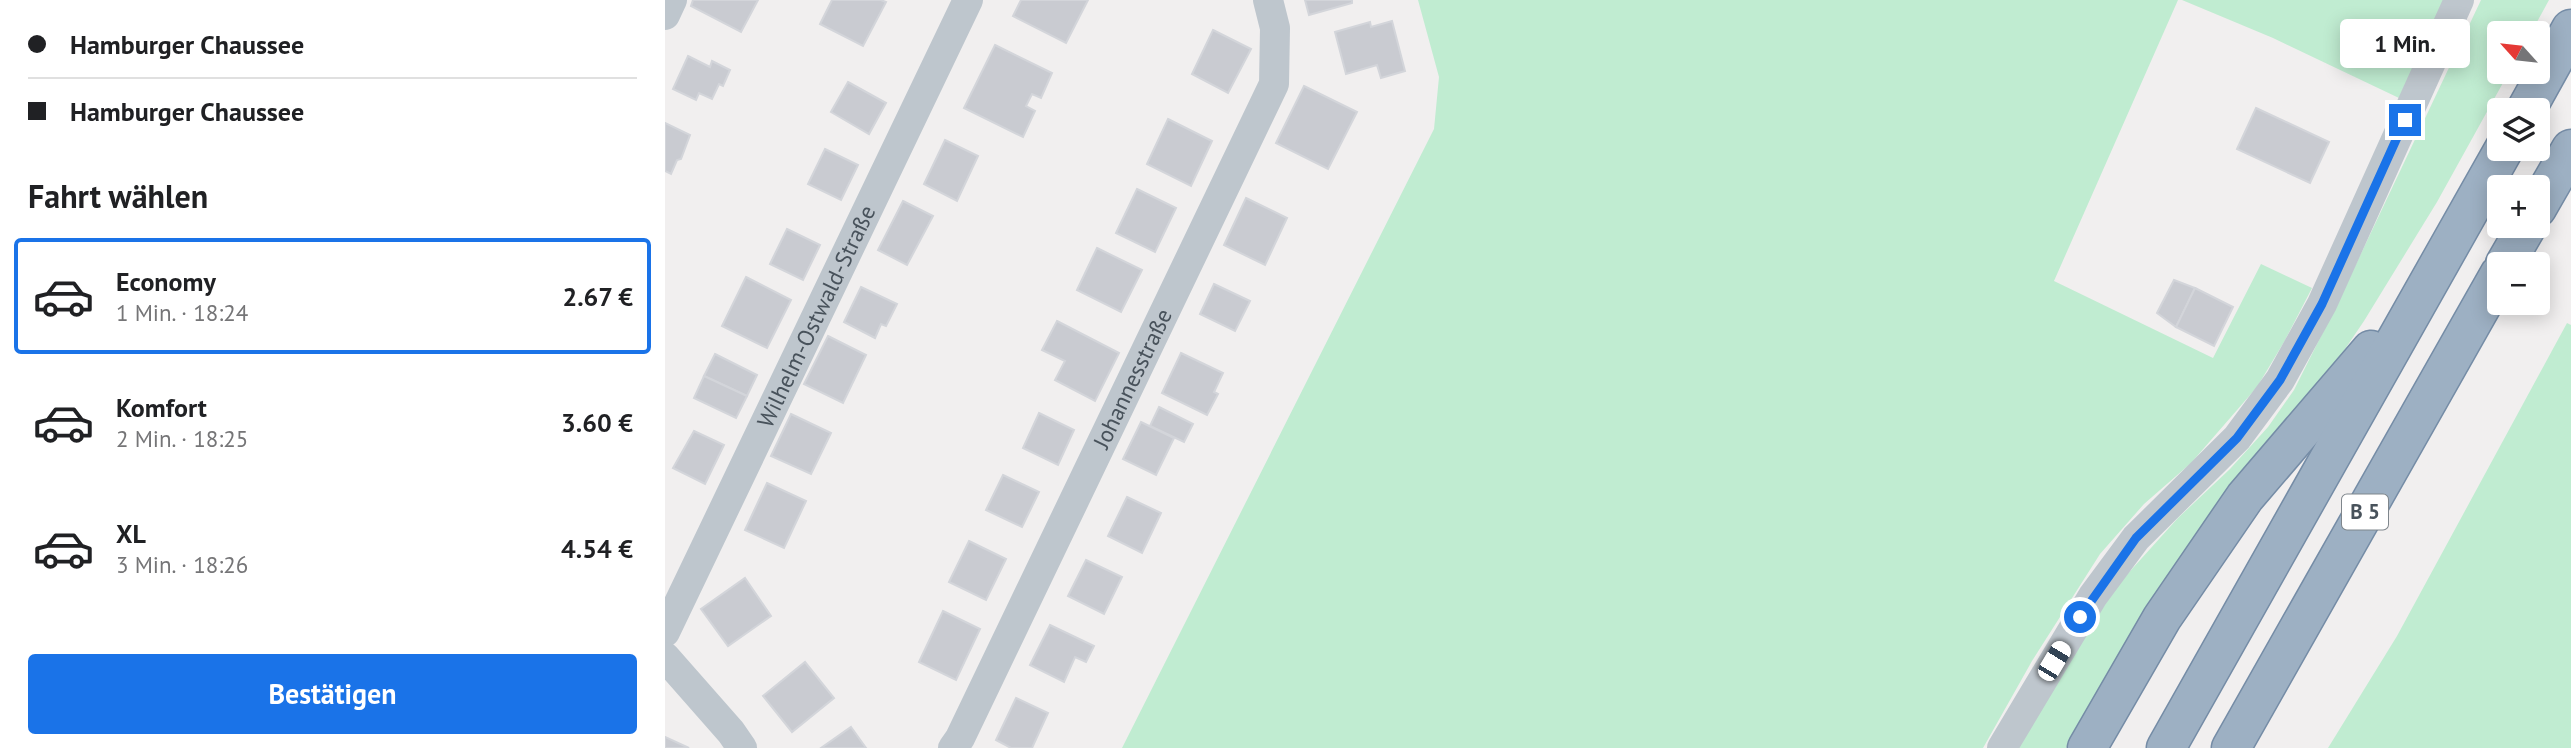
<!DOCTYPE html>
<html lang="de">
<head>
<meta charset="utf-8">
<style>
  :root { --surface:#fff; --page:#f2f2f2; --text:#202124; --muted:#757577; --line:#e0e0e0; --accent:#1a73e8 }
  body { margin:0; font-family:"PT Sans",sans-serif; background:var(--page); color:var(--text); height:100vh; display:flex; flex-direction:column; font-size:26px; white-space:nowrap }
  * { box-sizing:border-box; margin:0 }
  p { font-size:23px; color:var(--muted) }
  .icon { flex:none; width:38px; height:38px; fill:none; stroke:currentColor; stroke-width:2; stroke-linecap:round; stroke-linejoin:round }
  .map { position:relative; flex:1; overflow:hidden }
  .sheet { display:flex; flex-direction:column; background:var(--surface); width:665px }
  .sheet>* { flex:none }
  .guide { display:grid; align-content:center; height:154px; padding:0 28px; background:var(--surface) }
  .needle { width:46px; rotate:297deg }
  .tools { position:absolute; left:1822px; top:21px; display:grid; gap:14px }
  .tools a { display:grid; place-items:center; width:63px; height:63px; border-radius:7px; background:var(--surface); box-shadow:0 4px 18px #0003; font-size:35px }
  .end { position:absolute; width:32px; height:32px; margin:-16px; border:9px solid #1a73e8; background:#fff; box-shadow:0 0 0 4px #fff }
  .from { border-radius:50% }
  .bubble { position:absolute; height:49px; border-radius:7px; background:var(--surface); box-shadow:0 4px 18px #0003; font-size:23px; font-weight:600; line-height:49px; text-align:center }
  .car { position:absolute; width:21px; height:42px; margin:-21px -10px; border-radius:9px; box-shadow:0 0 5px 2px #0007; background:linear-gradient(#fff 24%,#345 0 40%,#fff 0 76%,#345 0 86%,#fff 0) }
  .guide b { display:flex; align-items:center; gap:24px; height:66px; font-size:26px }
  .guide b+b { border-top:2px solid var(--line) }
  .guide i { width:18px; height:18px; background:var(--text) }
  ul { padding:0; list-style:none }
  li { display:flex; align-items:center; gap:21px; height:116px; margin:0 14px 10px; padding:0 14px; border:4px solid transparent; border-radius:7px }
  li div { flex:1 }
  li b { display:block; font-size:26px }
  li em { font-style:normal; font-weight:600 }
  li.selected { border-color:var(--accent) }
  li>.icon { width:63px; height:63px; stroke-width:1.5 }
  h2 { padding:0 28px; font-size:32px; line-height:84px }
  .cta { display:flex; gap:14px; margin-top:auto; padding:14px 28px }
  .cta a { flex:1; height:80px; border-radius:7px; background:var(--accent); color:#fff; font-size:28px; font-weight:600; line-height:80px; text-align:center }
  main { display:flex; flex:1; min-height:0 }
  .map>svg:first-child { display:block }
</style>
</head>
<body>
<main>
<section class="sheet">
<div class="guide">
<b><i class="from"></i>Hamburger Chaussee</b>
<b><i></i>Hamburger Chaussee</b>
</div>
<h2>Fahrt wählen</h2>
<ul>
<li class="selected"><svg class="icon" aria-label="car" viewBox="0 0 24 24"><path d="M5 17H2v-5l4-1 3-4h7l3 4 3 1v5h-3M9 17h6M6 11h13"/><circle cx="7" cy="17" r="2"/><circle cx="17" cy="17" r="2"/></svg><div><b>Economy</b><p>1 Min. · 18:24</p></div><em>2.67 €</em></li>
<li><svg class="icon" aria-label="car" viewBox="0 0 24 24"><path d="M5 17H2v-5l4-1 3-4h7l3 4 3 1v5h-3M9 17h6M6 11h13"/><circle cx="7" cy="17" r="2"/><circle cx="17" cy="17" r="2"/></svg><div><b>Komfort</b><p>2 Min. · 18:25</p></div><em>3.60 €</em></li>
<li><svg class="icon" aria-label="car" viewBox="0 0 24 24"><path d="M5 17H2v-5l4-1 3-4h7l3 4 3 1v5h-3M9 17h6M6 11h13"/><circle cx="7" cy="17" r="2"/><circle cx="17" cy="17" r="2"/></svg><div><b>XL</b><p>3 Min. · 18:26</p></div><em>4.54 €</em></li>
</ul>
<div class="cta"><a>Bestätigen</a></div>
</section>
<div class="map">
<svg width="1906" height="748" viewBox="0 0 1906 748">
  <rect width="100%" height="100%" fill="#f1efef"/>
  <g fill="#c0ecd1">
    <polygon points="753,0 1513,0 1389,281 1548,358 1596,264 1647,288 1619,342 1592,387 1526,463 1479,504 1435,554 1367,661 1318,748 457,748 769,129 774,77"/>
    <polygon points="1517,0 1779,0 1734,98 1608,38"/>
    <polygon points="1816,0 1884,0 1866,33 1834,33 1834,72 1844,72 1772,202 1699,321 1655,386 1482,613 1401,748 1353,748 1433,614 1458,579 1513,518 1565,469 1603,427 1629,390 1675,298"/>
    <polygon points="1902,323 1906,325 1906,748 1663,748 1732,636"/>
  </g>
  <g fill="#c9cbd1" stroke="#d3d5da" stroke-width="2">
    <polygon points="28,0 93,0 76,32 26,6"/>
    <polygon points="167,0 216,0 221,2 198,46 155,24"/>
    <polygon points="356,0 423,0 401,43 348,16"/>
    <polygon points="640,0 687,0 687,3 644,15"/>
    <polygon points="727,21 740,71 716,78 712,65 681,74 670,32 705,22 706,27"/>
    <polygon points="548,30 586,49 563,93 527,74"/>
    <polygon points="330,45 387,73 376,98 367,94 361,106 370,111 358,137 299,108"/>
    <polygon points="23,56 45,67 47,61 65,70 58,86 54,84 47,99 34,93 31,100 8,89"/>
    <polygon points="183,82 221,103 204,134 166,112"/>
    <polygon points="639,86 692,112 663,169 611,143"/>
    <polygon points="1591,108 1664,142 1645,183 1572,149"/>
    <polygon points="503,119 547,141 526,186 482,164"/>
    <polygon points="0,123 25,135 16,159 12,160 6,174 0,171"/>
    <polygon points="280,140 313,156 292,201 259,184"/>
    <polygon points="160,149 193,165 176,200 143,184"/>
    <polygon points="472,189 511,208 490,252 451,233"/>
    <polygon points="581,198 622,218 600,265 559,245"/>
    <polygon points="238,201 268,216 242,265 213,250"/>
    <polygon points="122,229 155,245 138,280 105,264"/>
    <polygon points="432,248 477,270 456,312 412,290"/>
    <polygon points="81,277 126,300 102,348 57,326"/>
    <polygon points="1509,280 1530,288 1511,327 1492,313"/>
    <polygon points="549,284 585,301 570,331 535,314"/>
    <polygon points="196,287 232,304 221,326 216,324 210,338 179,322"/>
    <polygon points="1530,288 1568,307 1549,346 1511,327"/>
    <polygon points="392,321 454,353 430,401 390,380 400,361 377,350"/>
    <polygon points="163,336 201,355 178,403 139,384"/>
    <polygon points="516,353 558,373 549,392 553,394 542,415 497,393"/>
    <polygon points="50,354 92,375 82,396 39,376"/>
    <polygon points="39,376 82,396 71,418 29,398"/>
    <polygon points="494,407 528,424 519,442 485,426"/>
    <polygon points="374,413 409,430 393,465 358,448"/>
    <polygon points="126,414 166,433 146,474 106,456"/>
    <polygon points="476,422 509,438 491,475 458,459"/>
    <polygon points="29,431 59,445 40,484 8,468"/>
    <polygon points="338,475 374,492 357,527 321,510"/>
    <polygon points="102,483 141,501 119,548 80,530"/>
    <polygon points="462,497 496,513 477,553 443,536"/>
    <polygon points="304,541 341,559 321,600 284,582"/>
    <polygon points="421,560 457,577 439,614 403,596"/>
    <polygon points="80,578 106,616 63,646 36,609"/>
    <polygon points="278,611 315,629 291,680 254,662"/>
    <polygon points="385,625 429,646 421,662 410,657 399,682 365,665"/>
    <polygon points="140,662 169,698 127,732 98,696"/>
    <polygon points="351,698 383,713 367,748 346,748 331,740"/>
    <polygon points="186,727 201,748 156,748"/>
    <polygon points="0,737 24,748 0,748"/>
  </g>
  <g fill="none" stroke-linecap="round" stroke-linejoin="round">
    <defs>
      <g id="trunk">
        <polyline points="1861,110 1906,29"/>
        <polyline points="1872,208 1906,149"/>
        <polyline points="1840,264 1862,226"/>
        <polyline points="1422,748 1497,618 1580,497 1706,350"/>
        <polyline points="1501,748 1839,149"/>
        <polyline points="1566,748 1834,275"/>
      </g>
    </defs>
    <use href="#trunk" stroke="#758ca6" stroke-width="41"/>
    <g stroke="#bec6cd" stroke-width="30">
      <polyline points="0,15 7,0"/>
      <path id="s1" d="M 0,632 L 303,0"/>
      <polyline points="0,657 66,732 77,748"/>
      <path id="s2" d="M 288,748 L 295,738 L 609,84 L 610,28 L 603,0"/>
      <polyline points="1337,748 1428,596 1471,538 1572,438 1615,380 1657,304 1794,0"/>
    </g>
    <use href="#trunk" stroke="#9db0c3" stroke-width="38"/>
  </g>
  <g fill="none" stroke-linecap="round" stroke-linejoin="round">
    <polyline stroke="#1a73e8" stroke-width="9" points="1415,617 1471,538 1572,438 1615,380 1657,304 1740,120"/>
  </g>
  <g text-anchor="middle" stroke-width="7" stroke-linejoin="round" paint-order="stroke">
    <rect fill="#fff" stroke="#7f868c" stroke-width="2" x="1677" y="494.5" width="46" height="35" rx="5"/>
    <g font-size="21" font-weight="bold" fill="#48525b">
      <text x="1700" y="519">B 5</text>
    </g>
    <g font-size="23" fill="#48525b" stroke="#fff">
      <text dy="8" stroke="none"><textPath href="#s1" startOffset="350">Wilhelm-Ostwald-Straße</textPath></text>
      <text dy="8" stroke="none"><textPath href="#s2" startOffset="411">Johannesstraße</textPath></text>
    </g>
  </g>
</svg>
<div class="tools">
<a><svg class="needle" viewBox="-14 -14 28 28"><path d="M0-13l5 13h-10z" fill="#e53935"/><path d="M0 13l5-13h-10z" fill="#757577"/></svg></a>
<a><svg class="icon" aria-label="layers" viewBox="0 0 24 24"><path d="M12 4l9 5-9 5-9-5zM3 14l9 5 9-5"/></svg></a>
<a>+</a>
<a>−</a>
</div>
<i class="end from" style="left:1415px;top:617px"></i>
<i class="end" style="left:1740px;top:120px"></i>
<div class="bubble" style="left:1675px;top:19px;width:130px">1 Min.</div>
<i class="car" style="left:1389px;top:661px;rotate:31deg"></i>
</div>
</main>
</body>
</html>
